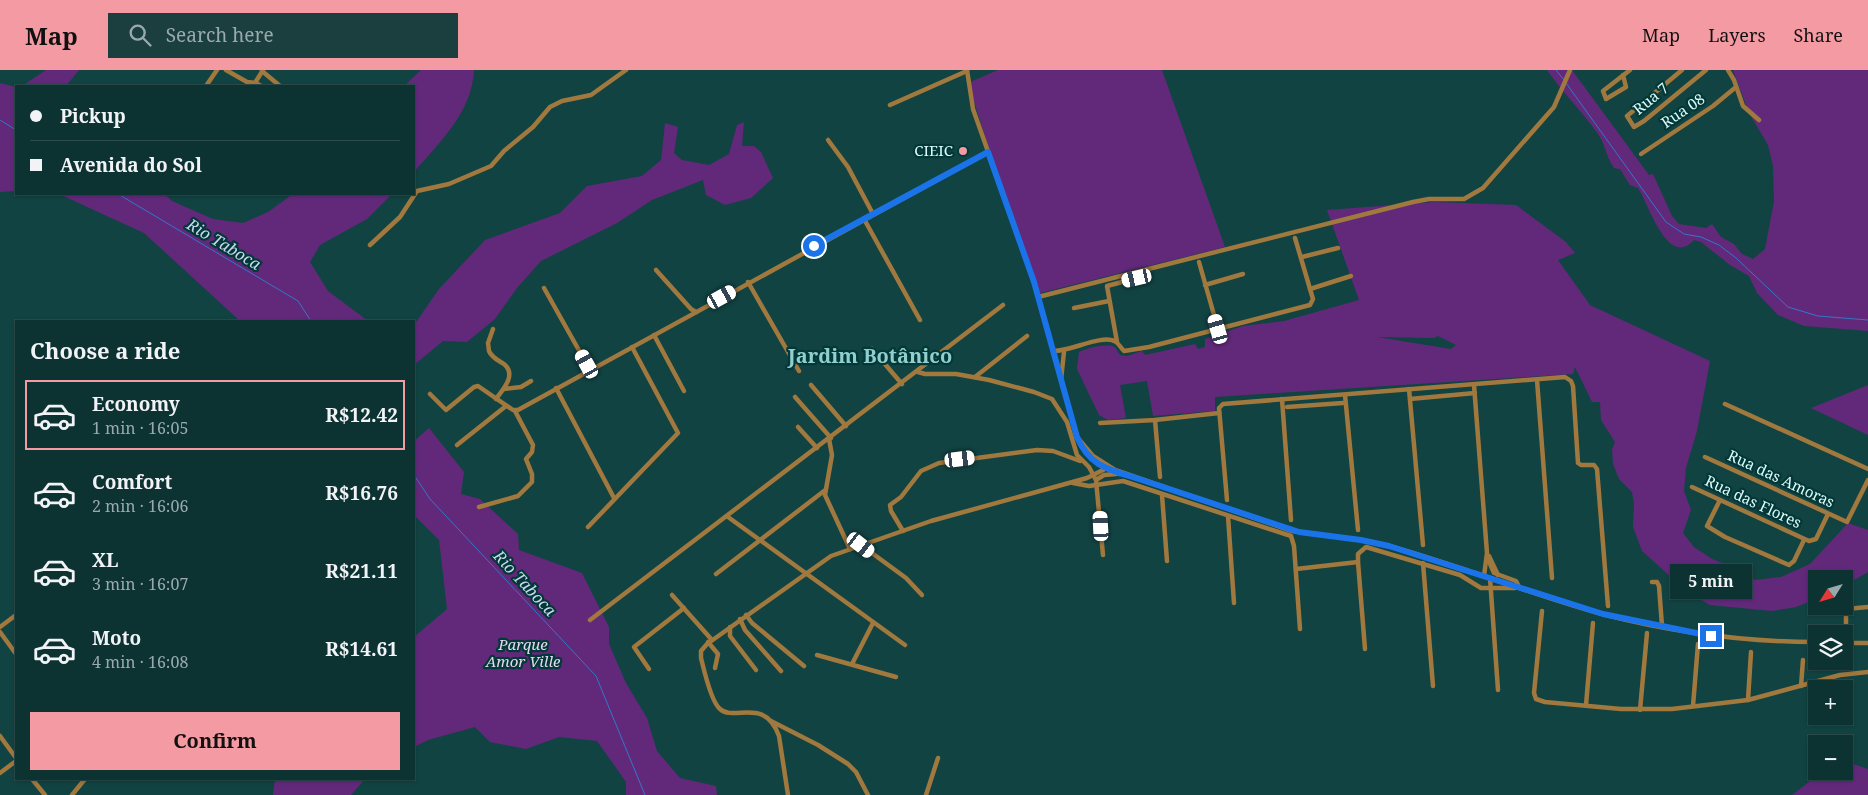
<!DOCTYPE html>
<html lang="en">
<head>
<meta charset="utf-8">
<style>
  :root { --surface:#0d3232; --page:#1b3e3e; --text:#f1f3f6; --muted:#9aaaac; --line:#2d4d4d; --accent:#f49aa2 }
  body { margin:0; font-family:"Noto Serif",serif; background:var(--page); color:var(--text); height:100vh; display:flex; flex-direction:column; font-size:19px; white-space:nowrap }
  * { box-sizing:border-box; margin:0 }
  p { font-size:16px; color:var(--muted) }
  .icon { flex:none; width:28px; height:28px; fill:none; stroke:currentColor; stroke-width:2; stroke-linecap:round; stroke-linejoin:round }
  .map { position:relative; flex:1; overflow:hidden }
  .details { position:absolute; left:15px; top:250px; width:400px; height:460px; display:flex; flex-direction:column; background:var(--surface); border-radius:0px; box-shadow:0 1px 4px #0004,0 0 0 1px var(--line) }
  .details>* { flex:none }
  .top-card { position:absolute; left:15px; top:15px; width:400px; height:110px; border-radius:0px; box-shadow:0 1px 4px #0004,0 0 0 1px var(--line); display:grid; align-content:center; height:110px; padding:0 15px; background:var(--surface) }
  .needle { width:32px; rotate:233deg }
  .controls { position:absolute; left:1808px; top:500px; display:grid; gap:10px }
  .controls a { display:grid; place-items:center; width:45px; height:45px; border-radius:0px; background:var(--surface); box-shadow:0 1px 4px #0004,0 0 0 1px var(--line); font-size:25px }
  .end { position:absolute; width:22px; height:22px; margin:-11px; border:6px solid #1a73e8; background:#fff; box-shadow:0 0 0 2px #fff }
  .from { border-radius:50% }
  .bubble { position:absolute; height:35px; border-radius:0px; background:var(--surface); box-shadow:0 1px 4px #0004,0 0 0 1px var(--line); font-size:16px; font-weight:700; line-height:35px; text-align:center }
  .car { position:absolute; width:15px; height:30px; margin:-15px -8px; border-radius:6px; box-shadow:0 0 4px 1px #0007; background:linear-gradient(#fff 24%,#345 0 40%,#fff 0 76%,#345 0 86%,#fff 0) }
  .top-card b { display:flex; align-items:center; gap:18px; height:48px; font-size:19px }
  .top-card b+b { border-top:1px solid var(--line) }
  .top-card i { width:12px; height:12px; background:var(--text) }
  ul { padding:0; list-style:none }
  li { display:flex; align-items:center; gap:15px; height:70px; margin:0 10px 8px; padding:0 5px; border:2px solid transparent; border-radius:0px }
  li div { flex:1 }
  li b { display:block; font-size:19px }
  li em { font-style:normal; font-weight:700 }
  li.on { border-color:var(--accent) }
  li>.icon { width:45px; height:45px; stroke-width:1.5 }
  h2 { padding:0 15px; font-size:22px; line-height:60px }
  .cta { display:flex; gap:10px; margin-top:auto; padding:10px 15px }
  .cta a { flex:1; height:58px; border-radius:0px; background:var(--accent); color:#111; font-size:20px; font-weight:700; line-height:58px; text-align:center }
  header { display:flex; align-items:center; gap:30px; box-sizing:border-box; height:70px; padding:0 25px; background:var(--accent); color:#111 }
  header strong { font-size:24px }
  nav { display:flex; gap:28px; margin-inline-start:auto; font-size:18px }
  .search { width:350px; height:45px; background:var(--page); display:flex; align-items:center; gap:12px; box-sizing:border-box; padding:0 18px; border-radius:0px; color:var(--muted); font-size:19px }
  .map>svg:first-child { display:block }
</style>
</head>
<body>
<header>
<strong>Map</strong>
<div class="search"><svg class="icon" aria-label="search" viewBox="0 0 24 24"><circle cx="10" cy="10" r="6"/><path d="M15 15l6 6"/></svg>Search here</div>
<nav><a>Map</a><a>Layers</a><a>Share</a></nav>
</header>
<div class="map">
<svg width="1868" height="725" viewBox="0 0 1868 725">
  <rect width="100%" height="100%" fill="#114342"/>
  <g fill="#62297b" fill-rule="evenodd">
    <polygon points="46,0 79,0 66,16 22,16"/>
    <path d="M 421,0 L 474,0 C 472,42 440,72 414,102 L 414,16 L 404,16 Z"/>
    <polygon points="998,0 1162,0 1225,177 1036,224 968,13"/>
    <path d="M 1547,0 L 1572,0 L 1649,105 L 1653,104 L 1672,146 L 1679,154 L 1706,158 L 1712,154 L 1721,167 L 1734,174 L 1742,184 L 1753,189 L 1765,179 L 1774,131 L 1773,96 L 1768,75 L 1749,43 L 1733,0 L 1868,0 L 1868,261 L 1804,256 L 1778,245 L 1757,223 L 1749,206 L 1730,195 L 1701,172 L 1694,170 C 1668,199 1649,135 1638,118 L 1630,115 L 1620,99 L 1614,98 C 1606,87 1606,76 1598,64 C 1582,41 1562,22 1547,0 Z"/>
    <polygon points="0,13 16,17 16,121 0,122"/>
    <polygon points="744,52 742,76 754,76 761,82 773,108 751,128 725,135 706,125 703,110 652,130 617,153 541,191 517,218 495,249 467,272 443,271 414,295 414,255 439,219 485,170 560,143 587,116 642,106 661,90 665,53 678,57 674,83 682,90 709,95 729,84 737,55"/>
    <polygon points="59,124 164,124 172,131 213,149 243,153 268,142 293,124 392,124 367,149 320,175 310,192 328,221 368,251 240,251 144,163"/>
    <path d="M 1434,132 L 1516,135 L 1566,172 L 1575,183 L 1558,190 L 1590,235 L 1710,291 L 1697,361 L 1686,398 L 1684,421 L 1691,440 L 1683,463 L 1694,477 L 1712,489 L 1733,497 L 1755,510 L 1781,507 L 1810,494 L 1848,453 L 1868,460 L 1868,502 L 1844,516 L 1844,509 L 1816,509 L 1816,529 L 1796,537 L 1772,541 L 1710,535 L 1689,523 L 1642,481 L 1633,457 L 1634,434 L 1632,422 L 1619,409 L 1613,394 L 1612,379 L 1615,372 L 1601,350 L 1600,332 L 1592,332 L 1575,297 L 1573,304 L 1215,327 L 1215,341 L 1153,346 L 1147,311 L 1120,315 L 1126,348 L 1108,350 L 1099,345 L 1077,299 L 1079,282 C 1089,278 1104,273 1115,277 L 1120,285 L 1127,286 L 1142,281 L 1145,285 L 1195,274 L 1198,279 L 1205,277 L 1205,269 L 1243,256 L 1284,251 L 1359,230 L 1327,140 ZM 1438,266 L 1456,275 L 1451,279 L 1377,267 L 1434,268 Z"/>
    <polygon points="1868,315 1868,365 1811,338"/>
    <polygon points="429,358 464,402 461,424 480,429 518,464 519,480 582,503 609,557 609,574 626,613 647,648 657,681 680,708 716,716 717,725 626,725 626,712 597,671 559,667 526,679 490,672 475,657 428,670 414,677 414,567 447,539 439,470 414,445 414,371"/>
    <polygon points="1844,691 1868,699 1868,725 1792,725 1809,712 1816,700 1844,701"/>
    <polygon points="275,709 365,709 351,725 273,725"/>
  </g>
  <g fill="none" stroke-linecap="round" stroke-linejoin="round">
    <g stroke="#3178c9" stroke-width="1">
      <polyline points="1556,0 1564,10"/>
      <polyline points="1566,13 1666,152 1684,164 1701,167 1719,175 1736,188 1788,237 1818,246 1868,250"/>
      <polyline points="0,50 16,60"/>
      <polyline points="118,124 298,231 311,251"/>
      <polyline points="414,405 430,429 596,606 645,725"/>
    </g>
    <g stroke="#a1783e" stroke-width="4.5">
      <polyline points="226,0 247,12 256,13 261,16"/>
      <polyline points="967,0 973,39 1034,212 1078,370"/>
      <polyline points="1682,0 1627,46 1634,57 1644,51 1706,0"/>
      <polyline points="1728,0 1734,10 1743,36 1759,50"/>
      <polyline points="262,1 280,16"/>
      <polyline points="1623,5 1626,17 1606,29 1603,21 1630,0"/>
      <polyline points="206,16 217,0"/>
      <polyline points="253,16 263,0"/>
      <polyline points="890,35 967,1"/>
      <polyline points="828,70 848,97 873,144"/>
      <polyline points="1641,84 1713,36 1736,17"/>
      <polyline points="864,149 920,250"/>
      <polyline points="370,175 400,147 417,121 449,114 491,96 504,81 533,57 550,37 562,31 591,25 626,0"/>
      <polyline points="1302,187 1338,178"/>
      <polyline points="1199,192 1218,259"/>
      <polyline points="656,200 691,239 696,242"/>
      <polyline points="748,212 799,301"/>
      <polyline points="1205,215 1243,204"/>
      <polyline points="544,218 590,300"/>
      <polyline points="1310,219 1351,206"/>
      <polyline points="1038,227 1413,132 1429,129 1464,129 1483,118 1554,37 1570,0"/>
      <polyline points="1074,238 1109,231"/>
      <path d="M 493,259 L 488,273 L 489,281 C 492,288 498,290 504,294 C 517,305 503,319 496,329"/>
      <polyline points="654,265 684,321"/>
      <polyline points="1117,272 1107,216 1137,208"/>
      <polyline points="872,279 902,314"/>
      <path d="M 1053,281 C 1070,282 1103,263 1116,272 C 1119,274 1121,278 1124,281 L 1149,277 L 1310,235 L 1313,229 L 1295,168"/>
      <polyline points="918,302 925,304 956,304 989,310 1034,322 1052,329 1067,352 1077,385 1089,397 1096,410 1103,485"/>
      <polyline points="975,307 1027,266"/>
      <polyline points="1061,310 1064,282"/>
      <polyline points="1537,310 1552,508"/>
      <polyline points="811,315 846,356"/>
      <polyline points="1474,315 1487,483 1484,506"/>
      <polyline points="556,318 614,428"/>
      <polyline points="504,319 521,317 531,311"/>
      <polyline points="1409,319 1423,475"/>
      <polyline points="430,324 446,340 474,317 478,316 513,340 518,340 988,82"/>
      <polyline points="1345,325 1358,460"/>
      <polyline points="795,327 831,368"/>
      <polyline points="1282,329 1291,450"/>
      <polyline points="1410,329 1475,323"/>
      <polyline points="1725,334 1868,399"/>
      <polyline points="1287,337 1343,333"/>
      <polyline points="1155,350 1160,407"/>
      <polyline points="1100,353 1155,350 1219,343"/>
      <polyline points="798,357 817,378"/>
      <path d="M 1077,367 L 1093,386 L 1115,400 L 1292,461 L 1361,470 L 1389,476 C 1461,496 1530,524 1602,544 C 1672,562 1744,572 1816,572"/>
      <polyline points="829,369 832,385 825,425 850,479"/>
      <polyline points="457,375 506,336"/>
      <polyline points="1086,383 1101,396 1119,404"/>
      <polyline points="1705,387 1847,452 1868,410"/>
      <polyline points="1096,410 1104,405 1116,404"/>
      <polyline points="1073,413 1089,416 1123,411 1291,466 1294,476 1300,559"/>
      <polyline points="1692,417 1809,471 1816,469 1828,444"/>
      <polyline points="1162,425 1167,491"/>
      <polyline points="1227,430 1219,338 1223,334 1565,307 1571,311 1573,316 1578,393 1581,395 1594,395 1597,399 1608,536"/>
      <polyline points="1720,430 1707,456 1725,467 1789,495 1794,491 1804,470"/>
      <polyline points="479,437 518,426 532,412 532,404 526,389 532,382 533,375 515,341"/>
      <polyline points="1228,446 1234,533"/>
      <polyline points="728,447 905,575"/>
      <polyline points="588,457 678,363 632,277"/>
      <polyline points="903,461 891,441 890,435 901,427 921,401 939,393 1037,380 1053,381 1080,391"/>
      <polyline points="861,475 906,508 922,525"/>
      <polyline points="1489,486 1498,505"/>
      <polyline points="1488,489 1494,503 1516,511 1519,517"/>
      <polyline points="1358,492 1365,579"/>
      <polyline points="1423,493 1433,616"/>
      <polyline points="1296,499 1358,492 1358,484 1366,477 1460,505 1481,518 1515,518"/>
      <polyline points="716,504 824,421"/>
      <polyline points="1490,508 1498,620"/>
      <polyline points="1652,512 1657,512 1659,516 1662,556"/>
      <polyline points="672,525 712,570"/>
      <polyline points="1542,541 1534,623 1536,629 1545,632 1621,639 1672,639 1748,630 1840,605 1868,602"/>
      <polyline points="746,545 752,553 804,596"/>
      <polyline points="740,549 745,560 781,601"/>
      <polyline points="590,550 1003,235"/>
      <polyline points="0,557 16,545"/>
      <polyline points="730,557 730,566 756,600"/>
      <polyline points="0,562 16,584"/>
      <polyline points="1846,565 1846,539 1868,537"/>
      <polyline points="708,572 718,584 715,598"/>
      <polyline points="1844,573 1868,573"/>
      <polyline points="817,585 896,607"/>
      <polyline points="852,594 873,553"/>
      <polyline points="649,599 634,577 684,538"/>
      <polyline points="1801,616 1803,590"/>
      <polyline points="1748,630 1751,582"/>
      <polyline points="1586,635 1593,553"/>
      <polyline points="1693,636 1698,574"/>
      <polyline points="1640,640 1647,563"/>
      <polyline points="771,651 818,675 848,694 856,702 868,725"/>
      <polyline points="0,666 16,688"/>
      <polyline points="0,703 16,691"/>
      <polyline points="32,709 45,725"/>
      <polyline points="72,725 85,709"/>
      <path d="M 788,725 L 779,666 C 765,626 734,652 720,639 C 711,632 704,600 701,588 L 701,581 L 707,574 L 831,486 L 931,451 L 1087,408 L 1109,397"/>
      <polyline points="926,725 938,688"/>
    </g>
  </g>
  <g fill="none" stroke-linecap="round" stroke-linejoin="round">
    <path stroke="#1a73e8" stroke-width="6" d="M 814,176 L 988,82 L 1034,212 L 1077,367 C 1091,399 1112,400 1142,410 L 1299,462 L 1361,470 L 1389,476 L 1603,544 L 1711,566"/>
  </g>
  <circle fill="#f49aa2" stroke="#033838" stroke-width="2" cx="963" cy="81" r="5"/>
  <g text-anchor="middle" stroke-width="4.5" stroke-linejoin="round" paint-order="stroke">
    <g font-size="15" fill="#dcfbfa" stroke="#033838">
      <text transform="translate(1651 29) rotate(-39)" y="5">Rua 7</text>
      <text transform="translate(1683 41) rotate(-34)" y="5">Rua 08</text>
      <text transform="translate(1781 409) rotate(25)" y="5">Rua das Amoras</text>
      <text transform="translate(1753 432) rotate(25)" y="5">Rua das Flores</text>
    </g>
    <g font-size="15" fill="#dcfbfa" stroke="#033838" text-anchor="end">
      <text x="953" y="86">CIEIC</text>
    </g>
    <g font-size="15" font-style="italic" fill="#e7d9f0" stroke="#033838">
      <text x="523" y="580">Parque<tspan x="523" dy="17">Amor Ville</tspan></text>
    </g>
    <g font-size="16" font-style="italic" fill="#c8d9ef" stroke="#033838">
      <text transform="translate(224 174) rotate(31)" y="6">Rio Taboca</text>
      <text transform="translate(525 513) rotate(47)" y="6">Rio Taboca</text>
    </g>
    <g font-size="20" font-weight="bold" fill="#90cfce" stroke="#033838">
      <text x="870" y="293">Jardim Botânico</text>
    </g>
  </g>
</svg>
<div class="controls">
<a><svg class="needle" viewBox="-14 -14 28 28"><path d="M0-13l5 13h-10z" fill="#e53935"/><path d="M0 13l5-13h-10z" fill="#9aaaac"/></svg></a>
<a><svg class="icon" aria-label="layers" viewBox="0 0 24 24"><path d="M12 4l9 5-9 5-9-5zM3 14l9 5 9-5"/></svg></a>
<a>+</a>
<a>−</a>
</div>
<i class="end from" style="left:814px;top:176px"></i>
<i class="end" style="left:1711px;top:566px"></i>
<div class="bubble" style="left:1670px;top:494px;width:82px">5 min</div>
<i class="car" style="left:1137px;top:208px;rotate:257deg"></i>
<i class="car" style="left:722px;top:227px;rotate:61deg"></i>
<i class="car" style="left:1218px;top:259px;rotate:344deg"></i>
<i class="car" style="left:587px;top:294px;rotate:331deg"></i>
<i class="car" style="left:960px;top:389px;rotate:83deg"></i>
<i class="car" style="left:1101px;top:456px;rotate:357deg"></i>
<i class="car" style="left:861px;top:475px;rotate:128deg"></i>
<div class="top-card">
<b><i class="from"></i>Pickup</b>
<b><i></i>Avenida do Sol</b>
</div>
<section class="details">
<h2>Choose a ride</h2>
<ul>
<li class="on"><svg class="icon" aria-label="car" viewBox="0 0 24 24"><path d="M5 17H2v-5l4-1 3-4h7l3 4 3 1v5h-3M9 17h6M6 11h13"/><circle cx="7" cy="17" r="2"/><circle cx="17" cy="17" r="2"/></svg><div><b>Economy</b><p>1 min · 16:05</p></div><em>R$12.42</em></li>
<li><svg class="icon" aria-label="car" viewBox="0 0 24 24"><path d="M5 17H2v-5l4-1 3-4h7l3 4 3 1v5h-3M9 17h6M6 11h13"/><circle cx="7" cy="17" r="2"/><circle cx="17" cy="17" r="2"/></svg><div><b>Comfort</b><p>2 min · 16:06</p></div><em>R$16.76</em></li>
<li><svg class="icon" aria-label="car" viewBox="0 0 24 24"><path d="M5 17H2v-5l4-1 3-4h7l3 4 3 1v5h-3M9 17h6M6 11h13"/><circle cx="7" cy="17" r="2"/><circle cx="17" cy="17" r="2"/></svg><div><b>XL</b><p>3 min · 16:07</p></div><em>R$21.11</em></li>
<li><svg class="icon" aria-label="car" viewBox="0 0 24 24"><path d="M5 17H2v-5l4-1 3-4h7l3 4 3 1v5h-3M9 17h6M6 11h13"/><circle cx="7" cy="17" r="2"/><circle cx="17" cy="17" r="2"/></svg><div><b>Moto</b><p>4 min · 16:08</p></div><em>R$14.61</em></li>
</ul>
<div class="cta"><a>Confirm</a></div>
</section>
</div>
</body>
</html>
